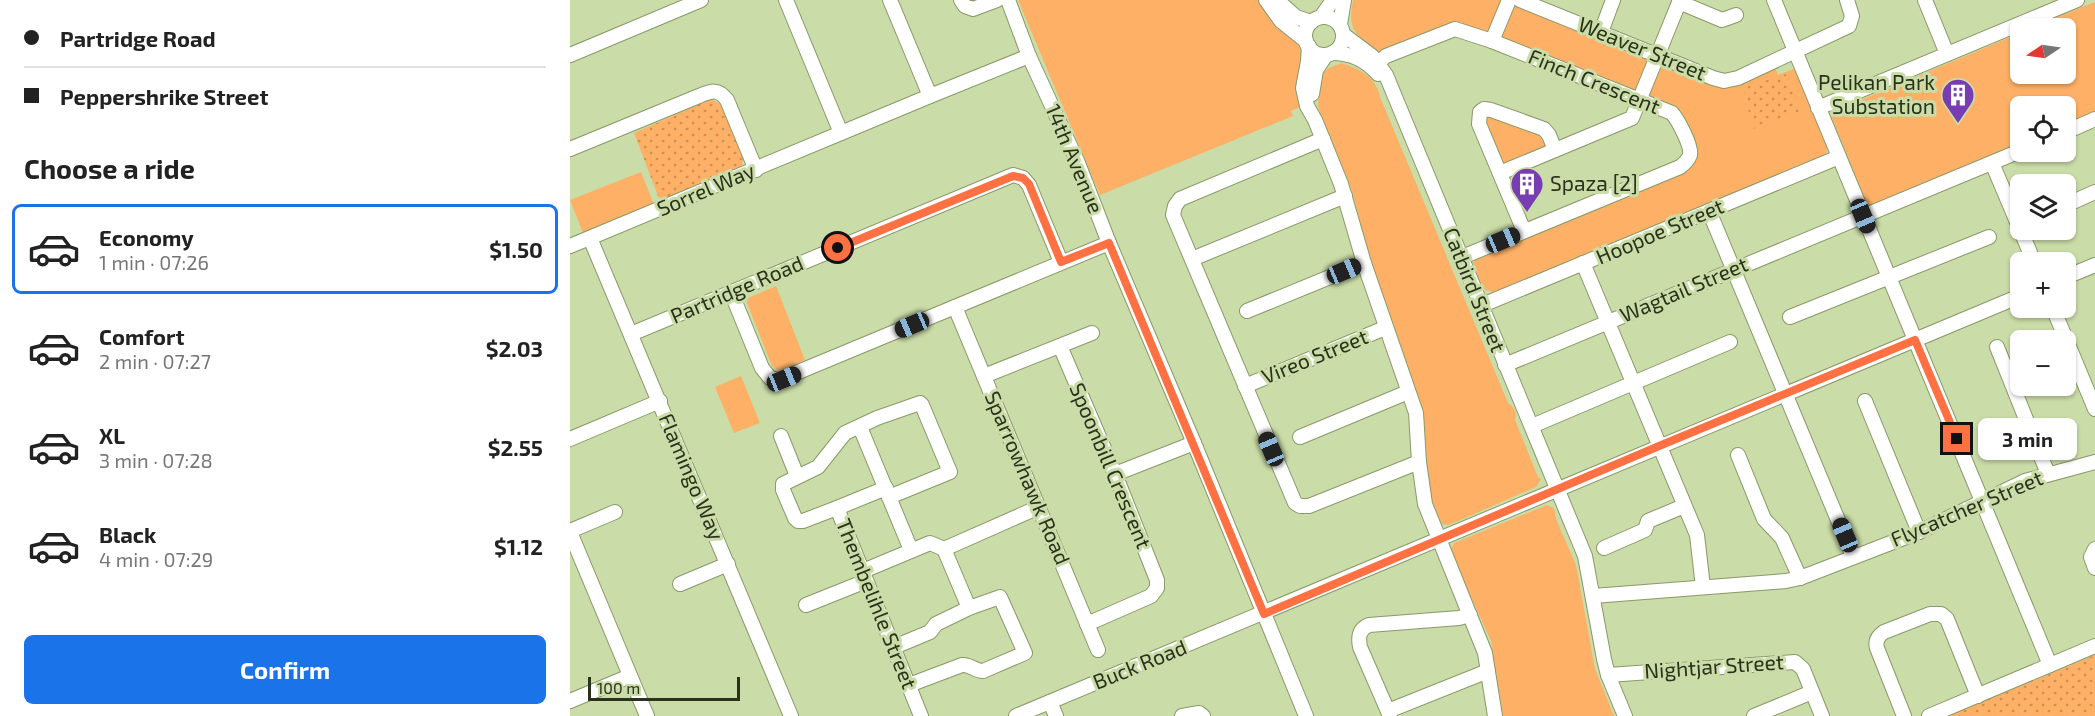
<!DOCTYPE html>
<html lang="en">
<head>
<meta charset="utf-8">
<style>
  :root { --surface:#fff; --page:#f2f2f2; --text:#222; --muted:#767676; --line:#e0e0e0; --accent:#1a73e8 }
  body { margin:0; font-family:"Exo 2",sans-serif; background:var(--page); color:var(--text); height:100vh; display:flex; flex-direction:column; font-size:22px; white-space:nowrap }
  * { box-sizing:border-box; margin:0 }
  p { font-size:20px; color:var(--muted) }
  .icon { flex:none; width:33px; height:33px; fill:none; stroke:currentColor; stroke-width:2; stroke-linecap:round; stroke-linejoin:round }
  .map { position:relative; flex:1; overflow:hidden }
  .details { display:flex; flex-direction:column; background:var(--surface); width:570px }
  .details>* { flex:none }
  .hud { display:grid; align-content:center; height:132px; padding:0 24px; background:var(--surface) }
  .needle { width:39px; rotate:257deg }
  .controls { position:absolute; left:1440px; top:18px; display:grid; gap:12px }
  .controls a { display:grid; place-items:center; width:66px; height:66px; border-radius:9px; background:var(--surface); box-shadow:0 2px 4px #0004; font-size:30px }
  .scale { position:absolute; left:18px; bottom:15px; width:152px; box-sizing:border-box; padding-left:6px; border:3px solid #2a311c; border-top:0; font-size:16px; line-height:21px; white-space:nowrap; color:#2a311c; -webkit-text-stroke:4px #cadca7; paint-order:stroke }
  .end { position:absolute; width:27px; height:27px; margin:-14px; border:8px solid #ff7043; background:#111; box-shadow:0 0 0 3px #111 }
  .from { border-radius:50% }
  .bubble { position:absolute; height:42px; border-radius:9px; background:var(--surface); box-shadow:0 2px 4px #0004; font-size:20px; font-weight:700; line-height:42px; text-align:center }
  .car { position:absolute; width:18px; height:36px; margin:-18px -9px; border-radius:8px; box-shadow:0 0 4px 2px #0007; background:linear-gradient(#222 24%,#8ab4d8 0 40%,#222 0 76%,#8ab4d8 0 86%,#222 0) }
  .hud b { display:flex; align-items:center; gap:21px; height:57px; font-size:22px }
  .hud b+b { border-top:2px solid var(--line) }
  .hud i { width:15px; height:15px; background:var(--text) }
  ul { padding:0; list-style:none }
  li { display:flex; align-items:center; gap:18px; height:90px; margin:0 12px 9px; padding:0 12px; border:3px solid transparent; border-radius:9px }
  li div { flex:1 }
  li b { display:block; font-size:22px }
  li em { font-style:normal; font-weight:700 }
  li.on { border-color:var(--accent) }
  li>.icon { width:54px; height:54px; stroke-width:1.5 }
  h2 { padding:0 24px; font-size:27px; line-height:72px }
  .action { display:flex; gap:12px; margin-top:auto; padding:12px 24px }
  .action a { flex:1; height:69px; border-radius:9px; background:var(--accent); color:#fff; font-size:24px; font-weight:700; line-height:69px; text-align:center }
  main { display:flex; flex:1; min-height:0 }
  .map>svg:first-child { display:block }
</style>
</head>
<body>
<main>
<section class="details">
<div class="hud">
<b><i class="from"></i>Partridge Road</b>
<b><i></i>Peppershrike Street</b>
</div>
<h2>Choose a ride</h2>
<ul>
<li class="on"><svg class="icon" aria-label="car" viewBox="0 0 24 24"><path d="M5 17H2v-5l4-1 3-4h7l3 4 3 1v5h-3M9 17h6M6 11h13"/><circle cx="7" cy="17" r="2"/><circle cx="17" cy="17" r="2"/></svg><div><b>Economy</b><p>1 min · 07:26</p></div><em>$1.50</em></li>
<li><svg class="icon" aria-label="car" viewBox="0 0 24 24"><path d="M5 17H2v-5l4-1 3-4h7l3 4 3 1v5h-3M9 17h6M6 11h13"/><circle cx="7" cy="17" r="2"/><circle cx="17" cy="17" r="2"/></svg><div><b>Comfort</b><p>2 min · 07:27</p></div><em>$2.03</em></li>
<li><svg class="icon" aria-label="car" viewBox="0 0 24 24"><path d="M5 17H2v-5l4-1 3-4h7l3 4 3 1v5h-3M9 17h6M6 11h13"/><circle cx="7" cy="17" r="2"/><circle cx="17" cy="17" r="2"/></svg><div><b>XL</b><p>3 min · 07:28</p></div><em>$2.55</em></li>
<li><svg class="icon" aria-label="car" viewBox="0 0 24 24"><path d="M5 17H2v-5l4-1 3-4h7l3 4 3 1v5h-3M9 17h6M6 11h13"/><circle cx="7" cy="17" r="2"/><circle cx="17" cy="17" r="2"/></svg><div><b>Black</b><p>4 min · 07:29</p></div><em>$1.12</em></li>
</ul>
<div class="action"><a>Confirm</a></div>
</section>
<div class="map">
<svg width="1525" height="716" viewBox="0 0 1525 716">
  <defs>
    <pattern id="park-dots" width="8" height="8" patternUnits="userSpaceOnUse" patternTransform="scale(1.5)"><rect width="8" height="8" fill="#fdb066"/><path d="M2 2h.1M6 6h.1" fill="none" stroke="#cd9053" stroke-width="1.8" stroke-linecap="round"/></pattern>
  </defs>
  <rect width="100%" height="100%" fill="#cadca7"/>
  <g fill="#fdb066">
    <path d="M 448,0 L 688,0 C 697,21 721,31 729,46 C 735,59 727,71 727,84 C 727,91 729,100 730,107 L 721,111 L 723,116 L 530,195 Z"/>
    <path d="M 783,0 L 930,0 L 931,2 L 918,32 L 912,33 L 886,22 L 810,53 C 786,34 777,32 783,0 Z"/>
    <polygon points="1525,2 1525,113 1496,125 1496,106 1450,106 1450,144 1298,207 1260,113 1450,33 1450,74 1496,74 1496,28 1461,28"/>
    <polygon points="946,5 1081,60 1066,93 928,39 941,9"/>
    <path d="M 771,63 C 790,69 806,77 810,97 L 938,403 C 944,407 947,412 945,420 L 968,477 L 971,479 L 966,487 L 879,525 L 872,524 L 860,496 L 852,411 L 797,249 L 782,191 L 752,119 L 748,106 L 751,75 L 759,68 Z"/>
    <polygon points="1093,64 1154,87 1205,67 1208,75 1226,68 1258,147 1255,157 926,293 913,289 902,265 905,260 1118,171 1126,160 1127,150 1111,111 1078,97"/>
    <polygon points="915,115 973,135 978,141 976,149 934,164 931,161 913,118"/>
    <polygon points="71,172 84,205 13,233 0,200"/>
    <polygon points="206,286 235,360 210,371 202,366 177,303 178,298"/>
    <polygon points="171,376 190,423 164,433 145,387"/>
    <polygon points="977,505 984,508 986,519 1006,565 1025,669 1044,716 933,716 921,641 880,551 884,543"/>
  </g>
  <g fill="url(#park-dots)">
    <polygon points="1216,74 1230,111 1183,129 1173,88"/>
    <polygon points="141,99 151,105 173,156 172,167 90,201 64,133"/>
    <polygon points="1525,655 1525,716 1378,716"/>
  </g>
  <g fill="none" stroke-linecap="round" stroke-linejoin="round">
    <defs>
      <g id="minor">
        <polyline points="320,0 360,96 459,56"/>
        <polyline points="391,0 395,6 403,9 427,0"/>
        <polyline points="438,0 459,56 508,163 539,243 624,443 736,716"/>
        <polyline points="696,0 711,21 736,41"/>
        <polyline points="707,0 726,17 741,22"/>
        <polyline points="950,0 1143,78 1154,81 1168,78 1279,26 1282,16 1277,0"/>
        <polyline points="1204,0 1480,665"/>
        <polyline points="1355,0 1377,54"/>
        <polyline points="1109,2 1152,20 1166,15"/>
        <circle cx="754" cy="36" r="19"/>
        <polyline points="751,17 763,0"/>
        <polyline points="770,24 774,0"/>
        <polyline points="1031,32 1043,0"/>
        <polyline points="774,35 802,56 816,75 1015,556 1034,659 1038,675 1055,716"/>
        <polyline points="922,41 939,0"/>
        <polyline points="739,46 738,61 733,88 737,106 745,120 771,184 794,263 846,413 849,462 855,504 915,653 925,716"/>
        <path d="M 762,53 C 781,53 796,60 808,74"/>
        <polyline points="0,55 131,0"/>
        <path d="M 802,68 L 816,56 L 885,29 L 922,41 L 1102,113 C 1108,120 1122,146 1120,155 C 1118,161 1114,164 1110,167 L 890,258"/>
        <polyline points="742,94 746,70 756,55"/>
        <polyline points="1248,108 1507,0"/>
        <polyline points="1496,132 1525,119"/>
        <polyline points="271,133 360,96"/>
        <polyline points="753,139 610,199 605,206 603,215 725,503 730,506 739,506 849,462"/>
        <path d="M 0,149 L 129,96 C 141,91 148,88 157,100 L 186,170"/>
        <polyline points="1422,163 1464,262"/>
        <polyline points="930,173 1062,118 1110,0"/>
        <polyline points="1496,205 1525,192"/>
        <polyline points="1139,211 1283,556"/>
        <polyline points="954,231 909,124 910,112 914,109 921,110 974,129 979,135 985,150"/>
        <polyline points="20,238 221,716"/>
        <polyline points="0,246 271,133 216,0"/>
        <polyline points="622,259 775,196"/>
        <polyline points="1013,263 1127,535 1133,587"/>
        <polyline points="1496,277 1525,265"/>
        <polyline points="161,292 192,368 200,378 209,380 539,243"/>
        <polyline points="910,306 1269,157"/>
        <polyline points="385,307 528,650"/>
        <polyline points="1483,308 1525,409"/>
        <polyline points="677,311 794,263"/>
        <polyline points="1220,317 1419,237"/>
        <polyline points="61,334 443,175 453,178 459,185 491,262"/>
        <polyline points="490,346 545,474 587,580 587,588 581,596 517,624"/>
        <polyline points="1427,347 1478,474"/>
        <polyline points="935,365 1450,151"/>
        <polyline points="414,376 522,333"/>
        <polyline points="675,386 815,328"/>
        <polyline points="1295,401 1349,532"/>
        <polyline points="962,426 1160,342"/>
        <polyline points="290,427 341,550"/>
        <polyline points="211,436 227,476"/>
        <polyline points="730,437 838,392"/>
        <polyline points="0,439 90,401"/>
        <polyline points="1168,455 1194,519 1212,538 1230,578"/>
        <polyline points="545,474 624,443"/>
        <polyline points="316,488 267,508 351,716"/>
        <polyline points="267,508 233,521 228,521 225,518 213,490 213,484 248,467 275,433 307,418 350,403 352,405 380,472 319,497"/>
        <polyline points="0,531 45,512"/>
        <polyline points="0,532 77,716"/>
        <polyline points="1034,548 1075,530 1078,521 1114,506"/>
        <polyline points="374,549 469,507"/>
        <polyline points="1525,549 1521,557 1525,568"/>
        <polyline points="293,571 360,543 374,549 399,608"/>
        <polyline points="110,584 158,564"/>
        <polyline points="1023,596 1216,581 1230,578 1349,532 1455,481 1525,462"/>
        <polyline points="236,605 296,581"/>
        <path d="M 324,647 L 360,632 L 366,624 L 399,608 L 430,597 L 455,653 L 413,671 C 405,671 400,664 392,665 L 339,685"/>
        <polyline points="1038,675 1225,662 1233,669 1252,716"/>
        <polyline points="0,701 60,676"/>
        <polyline points="480,702 486,716"/>
        <polyline points="818,711 918,671"/>
        <polyline points="446,716 1450,296"/>
        <polyline points="612,716 629,713 633,716"/>
        <path d="M 820,716 L 790,647 C 788,637 789,629 799,625 L 889,618 L 900,615"/>
        <polyline points="1184,716 1242,692"/>
        <path d="M 1334,716 L 1307,648 C 1305,641 1308,636 1314,632 L 1360,614 L 1371,614 L 1377,619 L 1408,696"/>
        <polyline points="1359,716 1525,646"/>
      </g>
    </defs>
    <use href="#minor" stroke="#899968" stroke-width="16"/>
    <use href="#minor" stroke="#fff" stroke-width="14"/>
  </g>
  <g fill="none" stroke-linecap="round" stroke-linejoin="round">
    <polyline stroke="#ff7043" stroke-width="8" points="268,248 443,176 453,178 459,184 491,262 539,243 694,614 1089,446 1345,340 1387,439"/>
  </g>
  <defs>
    <symbol id="building-pin" viewBox="-11 -11 22 30"><path d="M0 17L-7.5 6A9.5 9.5 0 1 1 7.5 6Z" fill="#783db3" stroke="#cadca7"/><path d="M-4-6H4V6H1V3H-1V6H-4ZM-2.5-4.3h1.7v1.8h-1.7ZM.8-4.3h1.7v1.8H.8ZM-2.5-1h1.7V.8h-1.7ZM.8-1h1.7V.8H.8Z" fill="#fff"/></symbol>
  </defs>
  <g fill-rule="evenodd">
    <use href="#building-pin" x="1369" y="76" width="38" height="52"/>
    <use href="#building-pin" x="938" y="165" width="38" height="52"/>
  </g>
  <g text-anchor="middle" stroke-width="6" stroke-linejoin="round" paint-order="stroke">
    <g font-size="21" fill="#2a311c" stroke="#cadca7">
      <text transform="translate(1072 49) rotate(22)" y="7">Weaver Street</text>
      <text transform="translate(1024 82) rotate(22)" y="7">Finch Crescent</text>
      <text transform="translate(504 159) rotate(67)" y="7">14th Avenue</text>
      <text transform="translate(136 190) rotate(-23)" y="7">Sorrel Way</text>
      <text transform="translate(1090 232) rotate(-23)" y="7">Hoopoe Street</text>
      <text transform="translate(167 290) rotate(-23)" y="7">Partridge Road</text>
      <text transform="translate(904 290) rotate(68)" y="7">Catbird Street</text>
      <text transform="translate(1114 290) rotate(-23)" y="7">Wagtail Street</text>
      <text transform="translate(745 357) rotate(-22)" y="7">Vireo Street</text>
      <text transform="translate(540 466) rotate(67)" y="7">Spoonbill Crescent</text>
      <text transform="translate(121 477) rotate(67)" y="7">Flamingo Way</text>
      <text transform="translate(457 478) rotate(67)" y="7">Sparrowhawk Road</text>
      <text transform="translate(1397 509) rotate(-23)" y="7">Flycatcher Street</text>
      <text transform="translate(306 604) rotate(68)" y="7">Thembelihle Street</text>
      <text transform="translate(570 665) rotate(-22)" y="7">Buck Road</text>
      <text transform="translate(1144 667) rotate(-4)" y="7">Nightjar Street</text>
    </g>
    <g font-size="21" fill="#2a311c" stroke="#cadca7" text-anchor="end">
      <text x="1365" y="90">Pelikan Park<tspan x="1365" dy="24">Substation</tspan></text>
      <text x="980" y="191" text-anchor="start">Spaza [2]</text>
    </g>
  </g>
</svg>
<div class="controls">
<a><svg class="needle" viewBox="-14 -14 28 28"><path d="M0-13l5 13h-10z" fill="#e53935"/><path d="M0 13l5-13h-10z" fill="#767676"/></svg></a>
<a><svg class="icon" aria-label="locate" viewBox="0 0 24 24"><circle cx="12" cy="12" r="6"/><path d="M12 2v4M12 18v4M2 12h4M18 12h4"/></svg></a>
<a><svg class="icon" aria-label="layers" viewBox="0 0 24 24"><path d="M12 4l9 5-9 5-9-5zM3 14l9 5 9-5"/></svg></a>
<a>+</a>
<a>−</a>
</div>
<div class="scale">100 m</div>
<i class="end from" style="left:268px;top:248px"></i>
<i class="end" style="left:1387px;top:439px"></i>
<div class="bubble" style="left:1408px;top:418px;width:99px">3 min</div>
<i class="car" style="left:1293px;top:216px;rotate:157deg"></i>
<i class="car" style="left:933px;top:240px;rotate:67deg"></i>
<i class="car" style="left:774px;top:271px;rotate:67deg"></i>
<i class="car" style="left:342px;top:325px;rotate:247deg"></i>
<i class="car" style="left:214px;top:379px;rotate:68deg"></i>
<i class="car" style="left:701px;top:449px;rotate:337deg"></i>
<i class="car" style="left:1275px;top:535px;rotate:337deg"></i>
</div>
</main>
</body>
</html>
